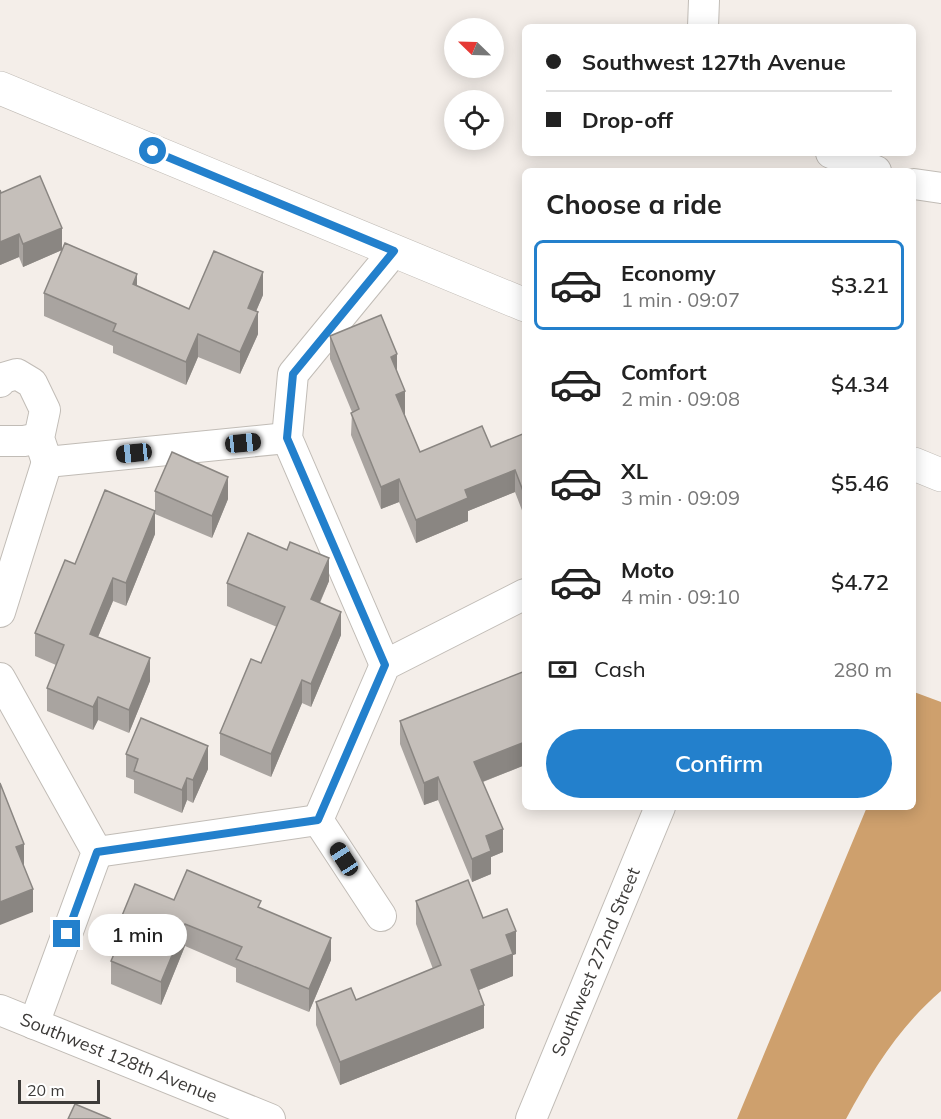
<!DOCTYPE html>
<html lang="en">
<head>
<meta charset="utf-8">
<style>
  :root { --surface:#fff; --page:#f2f2f2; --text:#222; --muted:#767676; --line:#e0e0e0; --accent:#2380cc }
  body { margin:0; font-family:Mulish,sans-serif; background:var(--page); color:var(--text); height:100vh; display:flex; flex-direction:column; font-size:22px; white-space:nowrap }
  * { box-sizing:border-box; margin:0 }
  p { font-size:20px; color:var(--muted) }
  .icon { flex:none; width:33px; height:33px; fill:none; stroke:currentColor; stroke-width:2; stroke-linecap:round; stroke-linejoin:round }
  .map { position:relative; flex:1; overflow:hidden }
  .sheet { position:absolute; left:522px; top:168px; width:394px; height:642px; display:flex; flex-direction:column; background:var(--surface); border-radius:9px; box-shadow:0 3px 15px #0003 }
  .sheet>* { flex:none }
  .banner { position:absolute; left:522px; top:24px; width:394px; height:132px; border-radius:9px; box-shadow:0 3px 15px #0003; display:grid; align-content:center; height:132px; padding:0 24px; background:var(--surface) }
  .needle { width:39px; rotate:293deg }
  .fabs { position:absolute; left:444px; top:18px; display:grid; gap:12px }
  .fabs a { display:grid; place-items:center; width:60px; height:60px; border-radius:50%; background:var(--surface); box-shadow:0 3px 15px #0003; font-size:30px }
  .scale { position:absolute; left:18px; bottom:15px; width:82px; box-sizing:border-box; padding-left:6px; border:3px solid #3d3b39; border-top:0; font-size:16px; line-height:21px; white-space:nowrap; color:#3d3b39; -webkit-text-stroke:4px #fff; paint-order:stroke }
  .end { position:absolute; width:27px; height:27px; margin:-14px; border:8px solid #2380cc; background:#fff; box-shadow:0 0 0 3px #fff }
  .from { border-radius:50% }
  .bubble { position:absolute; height:42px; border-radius:21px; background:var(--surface); box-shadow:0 3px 15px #0003; font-size:20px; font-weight:600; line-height:42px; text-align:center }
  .car { position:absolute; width:18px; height:36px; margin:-18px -9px; border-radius:8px; box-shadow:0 0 4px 2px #0007; background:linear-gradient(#222 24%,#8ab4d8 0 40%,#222 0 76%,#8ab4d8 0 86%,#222 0) }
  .banner b { display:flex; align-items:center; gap:21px; height:57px; font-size:22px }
  .banner b+b { border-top:2px solid var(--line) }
  .banner i { width:15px; height:15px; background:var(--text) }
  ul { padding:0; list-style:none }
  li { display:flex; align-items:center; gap:18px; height:90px; margin:0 12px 9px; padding:0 12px; border:3px solid transparent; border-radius:9px }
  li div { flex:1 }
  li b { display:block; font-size:22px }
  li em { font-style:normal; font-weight:600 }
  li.active { border-color:var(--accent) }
  li>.icon { width:54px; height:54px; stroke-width:1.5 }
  h2 { padding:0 24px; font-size:27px; line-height:72px }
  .pay { display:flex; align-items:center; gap:15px; height:66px; padding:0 24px; font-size:22px }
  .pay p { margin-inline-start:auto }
  .primary-button { display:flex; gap:12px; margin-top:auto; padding:12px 24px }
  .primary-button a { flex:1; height:69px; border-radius:36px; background:var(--accent); color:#fff; font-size:24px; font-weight:600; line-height:69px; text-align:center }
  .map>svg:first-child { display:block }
</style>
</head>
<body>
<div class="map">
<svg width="941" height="1119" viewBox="0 0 941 1119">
  <rect width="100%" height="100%" fill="#f4eee9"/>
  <path fill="#cea06d" d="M 914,692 L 941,702 L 941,991 C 899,1027 872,1071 846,1119 L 737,1119 L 867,807 L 914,807 Z"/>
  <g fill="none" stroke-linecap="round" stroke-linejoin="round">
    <defs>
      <g id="street">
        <polyline points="703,27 704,0"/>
        <polyline points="831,153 876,171"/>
        <polyline points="914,184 941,188"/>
        <polyline points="0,382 3,378 17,374 32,383 45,410 39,438 47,462 287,438"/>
        <polyline points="0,441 24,441 39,438"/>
        <polyline points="0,612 47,462"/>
        <polyline points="385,665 287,438 293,374 394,251"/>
        <polyline points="0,678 97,852 34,1024"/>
        <polyline points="97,852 318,820"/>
        <polyline points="381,916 318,820 385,665 525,594"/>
        <path id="s1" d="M 0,1010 L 270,1119"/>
        <path id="s2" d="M 531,1119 L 660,807"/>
      </g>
      <g id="secondary">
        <polyline points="0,88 525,305"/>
        <polyline points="914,464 941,475"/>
      </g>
    </defs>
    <use href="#street" stroke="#c1bcb6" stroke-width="32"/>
    <use href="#secondary" stroke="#c1bcb6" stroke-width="34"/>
    <use href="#street" stroke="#fff" stroke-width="30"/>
    <use href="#secondary" stroke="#fff" stroke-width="33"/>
  </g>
  <g fill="#a9a4a0">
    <polygon points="0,190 1,193 62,250 23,267 19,257 0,265"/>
    <polygon points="137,286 189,309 263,295 256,311 258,334 240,374 198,357 186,385 113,353 113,346 44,316 44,293"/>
    <polygon points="330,336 397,372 404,414 420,452 491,447 525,433 523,513 515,492 468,511 468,521 416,543 399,502 381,509 351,435 352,412 330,359"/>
    <polygon points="155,491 228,499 212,538 155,514 155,534 126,606 113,601 98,637 150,681 129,733 98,720 93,730 47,711 47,688 56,665 35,656 35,633 155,511"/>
    <polygon points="329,581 320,603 341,635 311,707 302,703 271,777 220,755 220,733 261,663 277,627 227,606 227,583"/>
    <polygon points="525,671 525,765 483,782 503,852 491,857 491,874 472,882 438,800 424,805 400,744 400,721"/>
    <polygon points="126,754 208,769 193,803 187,800 182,813 134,793 134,780 126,777"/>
    <polygon points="174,900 261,908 331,960 309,1012 236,982 236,968 185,946 161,1005 111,984 111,961 119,943 119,923"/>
    <polygon points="416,901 483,918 516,954 513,955 513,976 479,990 484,1028 340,1085 316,1025 316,1002 356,1000 433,969 416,924"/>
  </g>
  <g fill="#8a8682">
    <polygon points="62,228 62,250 23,267 23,244"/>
    <polygon points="19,234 19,257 0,265 0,242"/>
    <polygon points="263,272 263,295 248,330 248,308"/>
    <polygon points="137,274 137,297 133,284"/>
    <polygon points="258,312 258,334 240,374 240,352"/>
    <polygon points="198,334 198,357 186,385 186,362"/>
    <polygon points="397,354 397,377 391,357"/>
    <polygon points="405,391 405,414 396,417 396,395"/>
    <polygon points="515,470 515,492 468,511 468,521 416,543 416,520 465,490"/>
    <polygon points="228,477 228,499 212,538 212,516"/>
    <polygon points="399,479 399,502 381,509 381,487"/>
    <polygon points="525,490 525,513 523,513 523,491"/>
    <polygon points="155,511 155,534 126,606 126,583"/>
    <polygon points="329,558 329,581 311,622 311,599"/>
    <polygon points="113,578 113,601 90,656 90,634"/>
    <polygon points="341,612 341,635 311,707 311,684"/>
    <polygon points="150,658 150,681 129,733 129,710"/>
    <polygon points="302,680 302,703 271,777 271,754"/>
    <polygon points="98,697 98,720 93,730 93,707"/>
    <polygon points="525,742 525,765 474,785 474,762"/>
    <polygon points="208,746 208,769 193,803 193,780"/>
    <polygon points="438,777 438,800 424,805 424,783"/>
    <polygon points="187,778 187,800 182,813 182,790"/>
    <polygon points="503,829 503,852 491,857 491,874 472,882 472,859 486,836"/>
    <polygon points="24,844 24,866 16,870 16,847"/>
    <polygon points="33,889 33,912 0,925 0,902"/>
    <polygon points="185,924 185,946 161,1005 161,982"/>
    <polygon points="516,931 516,954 513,955 513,976 471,993 471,970 506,935"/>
    <polygon points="331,938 331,960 309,1012 309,989"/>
    <polygon points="484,1005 484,1028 340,1085 340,1062"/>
  </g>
  <g fill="#c5bfba" stroke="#8a8682" stroke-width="1.5">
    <polygon points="40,176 62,228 23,244 19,234 0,242 0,190 1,193"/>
    <polygon points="65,243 137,274 133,284 189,309 214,251 263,272 248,308 258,312 240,352 198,334 186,362 113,331 116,324 44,293"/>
    <polygon points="381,315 397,354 391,357 405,391 396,395 420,452 482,426 491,447 525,433 525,490 523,491 515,470 465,490 468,498 416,520 399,479 381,487 351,413 359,409 330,336"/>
    <polygon points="172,452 228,477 212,516 155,491"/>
    <polygon points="105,490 155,511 126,583 113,578 90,634 150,658 129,710 98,697 93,707 47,688 64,645 35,633 65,560 75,564"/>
    <polygon points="248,533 287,550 290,542 329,558 311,599 341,612 311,684 302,680 271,754 220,733 251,659 261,663 285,607 227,583"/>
    <polygon points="525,671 525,742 474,762 503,829 486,836 491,851 472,859 438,777 424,783 400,721"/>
    <polygon points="141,718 208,746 193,780 187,778 182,790 134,771 138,759 126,754"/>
    <polygon points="0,783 24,844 16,847 33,889 0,902"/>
    <polygon points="187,870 261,901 258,907 331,938 309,989 236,959 242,947 185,924 161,982 111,961 126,926 119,923 135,884 174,900"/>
    <polygon points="468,880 483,918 507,909 516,931 506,935 513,954 471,970 484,1005 340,1062 316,1002 351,988 356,1000 441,965 416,901"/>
    <polygon points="75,1104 111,1119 68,1119"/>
  </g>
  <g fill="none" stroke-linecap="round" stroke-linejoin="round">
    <polyline stroke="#2380cc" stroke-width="8" points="67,934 97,852 318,820 385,665 287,438 293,374 394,251 153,151"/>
  </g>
  <g text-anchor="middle" stroke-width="4.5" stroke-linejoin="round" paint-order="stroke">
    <g font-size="18" fill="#3d3b39" stroke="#fff">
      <text dy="6" stroke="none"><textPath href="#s2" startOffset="170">Southwest 272nd Street</textPath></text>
      <text dy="6" stroke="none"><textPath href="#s1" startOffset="128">Southwest 128th Avenue</textPath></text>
    </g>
  </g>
</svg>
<div class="fabs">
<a><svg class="needle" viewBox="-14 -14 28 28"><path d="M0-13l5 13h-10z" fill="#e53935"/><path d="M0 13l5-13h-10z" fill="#767676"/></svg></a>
<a><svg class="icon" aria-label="locate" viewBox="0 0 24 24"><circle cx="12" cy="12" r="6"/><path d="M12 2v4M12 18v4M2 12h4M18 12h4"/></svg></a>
</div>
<div class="scale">20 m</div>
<i class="end from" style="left:153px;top:151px"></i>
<i class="end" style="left:67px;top:934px"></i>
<div class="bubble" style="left:88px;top:914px;width:99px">1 min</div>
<i class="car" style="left:243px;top:443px;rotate:84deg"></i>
<i class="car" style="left:134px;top:453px;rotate:264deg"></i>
<i class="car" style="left:344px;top:859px;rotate:327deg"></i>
<div class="banner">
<b><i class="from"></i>Southwest 127th Avenue</b>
<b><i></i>Drop-off</b>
</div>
<section class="sheet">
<h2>Choose a ride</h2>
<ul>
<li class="active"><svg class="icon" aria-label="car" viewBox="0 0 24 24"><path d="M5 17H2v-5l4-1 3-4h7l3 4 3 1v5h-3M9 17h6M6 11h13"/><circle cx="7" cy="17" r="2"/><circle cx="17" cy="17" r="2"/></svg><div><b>Economy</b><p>1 min · 09:07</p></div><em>$3.21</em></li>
<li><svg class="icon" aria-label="car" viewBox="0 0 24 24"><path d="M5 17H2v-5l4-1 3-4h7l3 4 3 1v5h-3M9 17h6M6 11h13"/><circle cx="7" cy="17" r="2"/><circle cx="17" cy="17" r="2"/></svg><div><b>Comfort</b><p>2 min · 09:08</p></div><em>$4.34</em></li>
<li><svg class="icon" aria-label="car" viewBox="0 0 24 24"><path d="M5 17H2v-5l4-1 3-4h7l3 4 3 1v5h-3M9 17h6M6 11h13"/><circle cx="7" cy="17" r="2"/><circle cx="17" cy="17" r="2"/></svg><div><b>XL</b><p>3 min · 09:09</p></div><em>$5.46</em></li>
<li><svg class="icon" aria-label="car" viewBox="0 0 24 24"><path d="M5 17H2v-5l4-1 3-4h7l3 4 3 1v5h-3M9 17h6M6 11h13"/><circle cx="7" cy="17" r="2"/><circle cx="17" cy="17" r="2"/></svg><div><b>Moto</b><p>4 min · 09:10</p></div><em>$4.72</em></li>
</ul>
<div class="pay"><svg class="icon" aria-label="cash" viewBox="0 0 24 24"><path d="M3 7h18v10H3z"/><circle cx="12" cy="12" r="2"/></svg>Cash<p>280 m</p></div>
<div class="primary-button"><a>Confirm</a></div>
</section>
</div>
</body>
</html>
